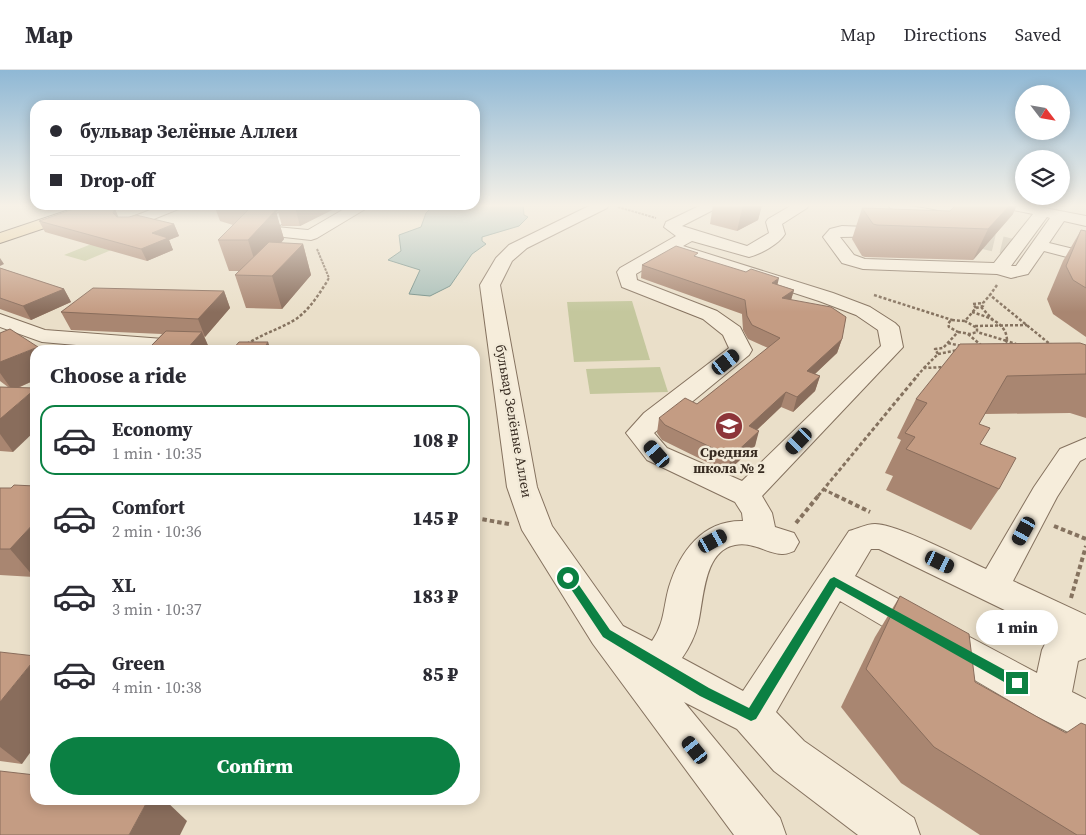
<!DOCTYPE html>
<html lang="en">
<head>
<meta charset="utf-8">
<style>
  :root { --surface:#fff; --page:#f2f2f3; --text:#2b2b33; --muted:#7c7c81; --line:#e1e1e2; --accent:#0b8043 }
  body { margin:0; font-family:"Source Serif 4",serif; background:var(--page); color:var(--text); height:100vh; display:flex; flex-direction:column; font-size:19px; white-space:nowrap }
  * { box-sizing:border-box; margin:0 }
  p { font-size:16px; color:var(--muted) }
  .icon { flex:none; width:28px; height:28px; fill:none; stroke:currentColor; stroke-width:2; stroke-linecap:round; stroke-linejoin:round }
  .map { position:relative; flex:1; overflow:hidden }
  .side { position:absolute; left:30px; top:275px; width:450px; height:460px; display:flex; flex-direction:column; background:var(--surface); border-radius:15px; box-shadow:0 2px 12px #0003 }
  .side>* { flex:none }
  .hud { position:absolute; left:30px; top:30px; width:450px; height:110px; border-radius:15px; box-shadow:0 2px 12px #0003; display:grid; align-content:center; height:110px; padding:0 20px; background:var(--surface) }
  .needle { width:32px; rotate:121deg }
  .controls { position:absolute; left:1015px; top:15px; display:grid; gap:10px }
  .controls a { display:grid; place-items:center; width:55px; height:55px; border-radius:50%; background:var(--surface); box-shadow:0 2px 12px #0003; font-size:25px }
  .end { position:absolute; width:22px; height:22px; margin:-11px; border:6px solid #0b8043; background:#fff; box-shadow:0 0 0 2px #fff }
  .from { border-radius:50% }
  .bubble { position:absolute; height:35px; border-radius:18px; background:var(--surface); box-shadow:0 2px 12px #0003; font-size:16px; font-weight:800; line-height:35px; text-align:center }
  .car { position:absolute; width:15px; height:30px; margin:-15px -8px; border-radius:6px; box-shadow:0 0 4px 1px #0007; background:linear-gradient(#222 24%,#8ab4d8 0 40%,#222 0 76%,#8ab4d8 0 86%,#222 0) }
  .hud b { display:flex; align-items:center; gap:18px; height:48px; font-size:19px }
  .hud b+b { border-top:1px solid var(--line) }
  .hud i { width:12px; height:12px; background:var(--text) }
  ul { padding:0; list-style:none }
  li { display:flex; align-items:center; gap:15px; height:70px; margin:0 10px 8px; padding:0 10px; border:2px solid transparent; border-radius:15px }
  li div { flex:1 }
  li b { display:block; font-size:19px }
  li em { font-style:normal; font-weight:800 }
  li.active { border-color:var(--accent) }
  li>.icon { width:45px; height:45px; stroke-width:1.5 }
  h2 { padding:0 20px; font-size:22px; line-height:60px }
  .primary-button { display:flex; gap:10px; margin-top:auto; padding:10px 20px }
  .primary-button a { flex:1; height:58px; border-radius:30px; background:var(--accent); color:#fff; font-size:20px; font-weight:800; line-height:58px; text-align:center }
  header { display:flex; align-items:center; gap:30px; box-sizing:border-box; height:70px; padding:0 25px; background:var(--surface); border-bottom:1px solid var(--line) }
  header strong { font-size:24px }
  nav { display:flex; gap:28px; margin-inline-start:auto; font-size:18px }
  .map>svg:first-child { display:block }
</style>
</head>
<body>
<header>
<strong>Map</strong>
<nav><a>Map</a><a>Directions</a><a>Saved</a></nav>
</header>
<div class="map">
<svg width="1086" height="765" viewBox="0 0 1086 765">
  <rect width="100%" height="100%" fill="#eadfc9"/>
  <g fill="#c4c79d">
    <polygon points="119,163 140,168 85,191 64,185"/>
    <polygon points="632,231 650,290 574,292 567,232"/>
    <polygon points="660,297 668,322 590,324 586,299"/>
  </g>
  <polygon fill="#a9bfb8" stroke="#708c85" points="434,135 523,135 524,145 528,147 519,156 482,167 482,171 486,174 472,184 450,216 430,226 409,224 420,200 388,190 401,181 399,165 421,157 426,143"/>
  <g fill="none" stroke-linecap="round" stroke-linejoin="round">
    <polyline stroke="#c6bba7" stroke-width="17" stroke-dasharray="17 8" stroke-linecap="butt" points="953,163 1015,178"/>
    <defs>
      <g id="minor">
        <polygon points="163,135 183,135 181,138 134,157 122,157 120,154 122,151"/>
        <polygon points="295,135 314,135 312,138 276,157 308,160 351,135 369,135 367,138 317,168 311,170 257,164 255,161 266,149"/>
        <path d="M 591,135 L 609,135 L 607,138 L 527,178 L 512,191 L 500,215 L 537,417 L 552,456 L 623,556 L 652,571 C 665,552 663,538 669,517 C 680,481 703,450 743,451 L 742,443 L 735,432 L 647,390 L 626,363 L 644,343 L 729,278 L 723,265 L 703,249 L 622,217 L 617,202 L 620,198 L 676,166 L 664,157 L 666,152 L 701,135 L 719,135 L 717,138 L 682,156 L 747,176 L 769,163 L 766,152 L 768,149 L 792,135 L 809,135 L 807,138 L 782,154 L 785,164 C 779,174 761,184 749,187 L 692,171 L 683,176 L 833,223 L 870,237 L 895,253 L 899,257 L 903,277 L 762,426 L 772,443 L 775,457 L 794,463 L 799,472 L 794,481 C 791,482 787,484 783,484 C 769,485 754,471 735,475 C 703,481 704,530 698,554 C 695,566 689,578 682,588 L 743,621 L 849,461 C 857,459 866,454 875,454 C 897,454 962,488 986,499 L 1034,417 L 1060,379 L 1086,368 L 1086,388 L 1080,391 L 1057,427 L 1013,511 L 1086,545 L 1086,588 L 1078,591 L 1072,622 L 1086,629 L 1086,671 L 1036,646 L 840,531 L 776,642 L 804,671 L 914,748 L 920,765 L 858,765 L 774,701 L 737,659 L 684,632 L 780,748 L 786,765 L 734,765 L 593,574 L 522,460 L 507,417 L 480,215 L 496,188 L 509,175 ZM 671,183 L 819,231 L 856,245 L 878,260 L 881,276 L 742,411 L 667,378 L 654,363 L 749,285 L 752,280 L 740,257 L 717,241 L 637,210 L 636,204 ZM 871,479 L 879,479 L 1056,565 L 1048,568 L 1042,580 L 1037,603 L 855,506 Z"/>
        <path d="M 888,135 C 909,135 926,138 946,143 L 950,150 C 945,157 942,161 932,158 L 930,155 L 934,149 L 890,138 Z"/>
        <path d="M 1002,135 L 1029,135 L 1086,146 L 1086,156 L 1064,151 L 1049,173 L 1086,182 L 1086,192 L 1044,181 L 1028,204 L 1011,208 L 997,204 L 863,199 L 842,193 L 823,167 L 830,159 L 842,156 L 892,158 L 898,160 L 900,163 L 898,166 L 840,167 L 854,185 L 865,189 L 994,193 L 1033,144 L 1004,138 ZM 1047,147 L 1050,148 L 1016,196 L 1011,196 Z"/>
        <polygon points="0,244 45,260 190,271 198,273 201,278 200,280 133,280 42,272 0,257"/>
      </g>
      <polygon id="major" points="84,135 106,135 104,138 0,173 0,163"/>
    </defs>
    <use href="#minor" stroke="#85725f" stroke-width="2"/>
    <use href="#major" stroke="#534133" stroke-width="2"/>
    <g stroke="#85725f" stroke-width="2" stroke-dasharray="2.5 1" stroke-linecap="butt">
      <polyline points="618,137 656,148"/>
      <polyline points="317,179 329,208 327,211"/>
    </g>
    <g stroke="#85725f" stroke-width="2.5" stroke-dasharray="3 2" stroke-linecap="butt">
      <polyline points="997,215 990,225 1051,275"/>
      <polyline points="874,225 952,250"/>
      <polyline points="981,237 993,250"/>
      <polyline points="976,238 973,234 983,233"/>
      <path d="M 972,242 C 987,247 1007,252 1007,271 L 977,262"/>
      <polyline points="975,256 1027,255"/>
      <polyline points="958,262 970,264 977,262 977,258 965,251"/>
      <polyline points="968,264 982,276"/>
      <polyline points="948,273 961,276"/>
      <path d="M 247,274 C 262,264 280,259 296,249 C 310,239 319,224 328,210"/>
      <polyline points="1002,276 1007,271 1016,274"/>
      <polyline points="938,284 958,280"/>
      <polyline points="924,298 938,284 935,279 943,278 958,262 949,257 948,254 951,250 965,251 976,238 983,236 983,233 990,225"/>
      <polyline points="917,306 924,298 944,297"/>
    </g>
    <g stroke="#85725f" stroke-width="3" stroke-dasharray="4 2.5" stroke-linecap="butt">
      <polyline points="823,419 837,426"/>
      <polyline points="818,426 918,305"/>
    </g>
    <g stroke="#85725f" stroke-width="4" stroke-dasharray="4.5 3" stroke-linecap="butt">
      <polyline points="835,425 870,442"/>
      <polyline points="475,448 509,454"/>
      <polyline points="796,453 819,425"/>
      <polyline points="1054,456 1086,469"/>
      <polyline points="1071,528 1086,476"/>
    </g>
    <use href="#minor" fill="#f6eddb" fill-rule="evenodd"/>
    <use href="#major" fill="#e9d1a5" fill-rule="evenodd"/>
  </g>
  <g fill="#a98671">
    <polygon points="214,135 342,135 300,156 282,156 278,141 276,142 284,169 281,173 303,174 311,205 282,239 246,238 235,205 240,201 229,201 218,170 233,155 220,151"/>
    <polygon points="713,135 762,135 758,150 737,161 710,154"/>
    <polygon points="862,138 1013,144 973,190 865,187 862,186 852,169"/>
    <polygon points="115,139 118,147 174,154 179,166 169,170 173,180 147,191 45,162 39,151"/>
    <polygon points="1081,160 1086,161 1086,267 1053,244 1047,229 1063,191"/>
    <polygon points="697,187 794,220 791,230 842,269 837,283 815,304 820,306 815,321 793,342 781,337 757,360 755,376 727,402 662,370 657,363 659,348 697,334 768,278 748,269 743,260 742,244 641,208 642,195"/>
    <polygon points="0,198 64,219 71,232 31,250 0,239"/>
    <polygon points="224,221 230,238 205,267 204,266 210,280 147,280 162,264 71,260 61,242"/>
    <polygon points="0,263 35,310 18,318 13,382 0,381 0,317 8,317 0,311"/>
    <polygon points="1086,275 1086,348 1070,343 984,344 979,354 981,374 999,419 971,460 886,420 893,406 885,403 901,370 897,368 916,329"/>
    <polygon points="0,418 11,418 34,507 0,505"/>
    <polygon points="900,526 975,612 1086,765 980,765 901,713 841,637 875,567"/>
    <polygon points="0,582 22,694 0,691"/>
  </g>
  <g fill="#896d5c">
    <polygon points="254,135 291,135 277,137 278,141 276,142 284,169 258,201 248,170 248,141"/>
    <polygon points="300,135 342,135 300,156 295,137"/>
    <polygon points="743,135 762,135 758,150 737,161"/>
    <polygon points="1010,135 1017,135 1013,144 973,190 988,159"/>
    <polygon points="115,139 120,151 113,143"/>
    <polygon points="174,154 179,166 169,170 173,180 147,191 141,179 152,163"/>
    <polygon points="303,174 311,205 282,239 272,206"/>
    <polygon points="0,188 4,194 0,196"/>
    <polygon points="779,208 776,221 772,213"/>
    <polygon points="64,219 71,232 31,250 23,236"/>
    <polygon points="794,220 790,233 782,228"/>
    <polygon points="224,221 230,238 205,267 198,249"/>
    <polygon points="202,262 210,280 186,280"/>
    <polygon points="842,269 837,283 802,316 807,301"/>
    <polygon points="268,272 271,280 263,280"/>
    <polygon points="38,277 40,280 35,280 35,310 12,320 0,303 0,292"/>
    <polygon points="820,306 815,321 793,342 797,327"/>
    <polygon points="35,319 35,361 13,382 0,364 0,349"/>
    <polygon points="786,322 781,337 745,371 749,356"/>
    <polygon points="759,361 755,376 727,402 731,387"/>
    <polygon points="35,452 35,505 34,507 10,479"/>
    <polygon points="35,589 35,676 22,694 0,677 0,632"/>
    <polygon points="148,730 165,730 187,751 180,765 129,765"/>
  </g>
  <g fill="#c49c83" stroke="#896d5c">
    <polygon points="85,135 97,135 115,139 113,143 117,147 129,147 136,145 174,154 152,163 168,168 141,179 39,151"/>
    <polygon points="223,135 254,135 248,140"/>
    <polygon points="281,135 300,135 295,137 277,137"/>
    <polygon points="956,135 1010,135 988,159 877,155 873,154 862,138 950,141"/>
    <polygon points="251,137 276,140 248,170 218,170"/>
    <polygon points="1081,160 1086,161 1086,218 1073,210 1066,196"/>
    <polygon points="269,172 303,174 272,206 235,205"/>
    <polygon points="676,176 698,183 694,186 746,202 751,199 779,208 772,213 794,220 782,228 831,237 846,247 842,269 807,301 820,306 797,327 786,322 749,356 759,361 731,387 665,355 659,348 685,328 697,334 780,268 752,255 747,246 745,230 642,195"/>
    <polygon points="0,198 64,219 23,236 0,228"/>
    <polygon points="93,218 224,221 198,249 61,242"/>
    <polygon points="10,259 38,277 0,292 0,263"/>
    <polygon points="166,261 202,262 186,280 147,280"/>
    <polygon points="239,272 268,272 263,280 232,280"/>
    <polygon points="1080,273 1086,275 1086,304 1007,306 979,354 990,358 980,374 1016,388 999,419 906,379 915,367 905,363 927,333 916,329 960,274"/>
    <polygon points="0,317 35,318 35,319 0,349"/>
    <polygon points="14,415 35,416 35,452 10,479 0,479 0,418 11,418"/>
    <polygon points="900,526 969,564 975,612 1066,663 1081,653 1086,655 1086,765 1077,765 934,677 866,599"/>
    <polygon points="0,582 35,586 35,589 0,632"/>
    <polygon points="0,701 35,705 35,730 148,730 129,765 0,765"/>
  </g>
  <linearGradient id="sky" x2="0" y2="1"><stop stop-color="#8fb8d5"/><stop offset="0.56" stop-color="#f6f1e7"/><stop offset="1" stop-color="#f6f1e7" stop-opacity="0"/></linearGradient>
  <rect width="1086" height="242" fill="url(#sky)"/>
  <polygon fill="#0b8043" points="568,503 572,505 610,560 709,618 749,638 830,509 834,507 1021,609 1023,613 1021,617 1017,619 1013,617 836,517 756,649 751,651 700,626 603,567 565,510 565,505"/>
  <defs>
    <symbol id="school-disc" viewBox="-11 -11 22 22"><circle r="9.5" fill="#8d3539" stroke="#f2ead8"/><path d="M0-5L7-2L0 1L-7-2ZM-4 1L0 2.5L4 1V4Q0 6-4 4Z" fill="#fff"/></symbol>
  </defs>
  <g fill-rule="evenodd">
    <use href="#school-disc" x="713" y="340" width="32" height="32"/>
  </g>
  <g text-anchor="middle" stroke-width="5" stroke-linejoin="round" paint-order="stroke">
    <g font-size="14" fill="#372b21" stroke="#f2ead8">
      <text transform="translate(514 351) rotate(80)" y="5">бульвар Зелёные Аллеи</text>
    </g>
    <g font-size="14" font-weight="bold" fill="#372b21" stroke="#f2ead8">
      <text x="729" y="387">Средняя<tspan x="729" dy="16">школа № 2</tspan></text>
    </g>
  </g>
</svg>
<div class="controls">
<a><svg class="needle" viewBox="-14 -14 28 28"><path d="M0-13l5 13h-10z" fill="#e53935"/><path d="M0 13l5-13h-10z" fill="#7c7c81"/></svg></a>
<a><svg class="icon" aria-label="layers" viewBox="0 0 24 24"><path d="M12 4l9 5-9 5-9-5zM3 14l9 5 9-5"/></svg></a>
</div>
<i class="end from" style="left:568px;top:508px"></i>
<i class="end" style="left:1017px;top:613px"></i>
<div class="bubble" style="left:976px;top:540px;width:82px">1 min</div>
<i class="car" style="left:726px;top:292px;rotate:52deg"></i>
<i class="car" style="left:799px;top:371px;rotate:224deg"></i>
<i class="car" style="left:657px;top:384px;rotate:319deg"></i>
<i class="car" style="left:1024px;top:461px;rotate:209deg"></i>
<i class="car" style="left:713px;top:471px;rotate:61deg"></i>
<i class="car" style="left:940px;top:492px;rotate:116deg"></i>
<i class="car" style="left:695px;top:680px;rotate:321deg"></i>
<div class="hud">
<b><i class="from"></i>бульвар Зелёные Аллеи</b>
<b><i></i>Drop-off</b>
</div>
<section class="side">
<h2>Choose a ride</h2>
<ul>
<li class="active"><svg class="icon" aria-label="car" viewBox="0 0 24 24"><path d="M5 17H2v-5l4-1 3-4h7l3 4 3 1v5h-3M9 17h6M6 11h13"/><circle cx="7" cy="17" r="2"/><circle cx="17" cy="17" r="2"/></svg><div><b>Economy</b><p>1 min · 10:35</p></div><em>108 ₽</em></li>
<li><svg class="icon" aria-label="car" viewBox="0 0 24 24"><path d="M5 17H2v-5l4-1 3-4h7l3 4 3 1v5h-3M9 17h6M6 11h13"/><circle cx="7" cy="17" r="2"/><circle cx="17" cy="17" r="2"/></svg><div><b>Comfort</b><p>2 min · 10:36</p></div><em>145 ₽</em></li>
<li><svg class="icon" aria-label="car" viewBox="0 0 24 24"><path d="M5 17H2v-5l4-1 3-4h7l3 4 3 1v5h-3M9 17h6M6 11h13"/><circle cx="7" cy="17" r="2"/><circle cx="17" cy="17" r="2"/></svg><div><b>XL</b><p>3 min · 10:37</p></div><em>183 ₽</em></li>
<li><svg class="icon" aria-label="car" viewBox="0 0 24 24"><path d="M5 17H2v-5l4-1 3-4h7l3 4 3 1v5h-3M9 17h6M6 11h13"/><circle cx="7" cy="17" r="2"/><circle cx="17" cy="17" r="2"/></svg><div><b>Green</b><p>4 min · 10:38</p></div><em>85 ₽</em></li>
</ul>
<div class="primary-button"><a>Confirm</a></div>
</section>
</div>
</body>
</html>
